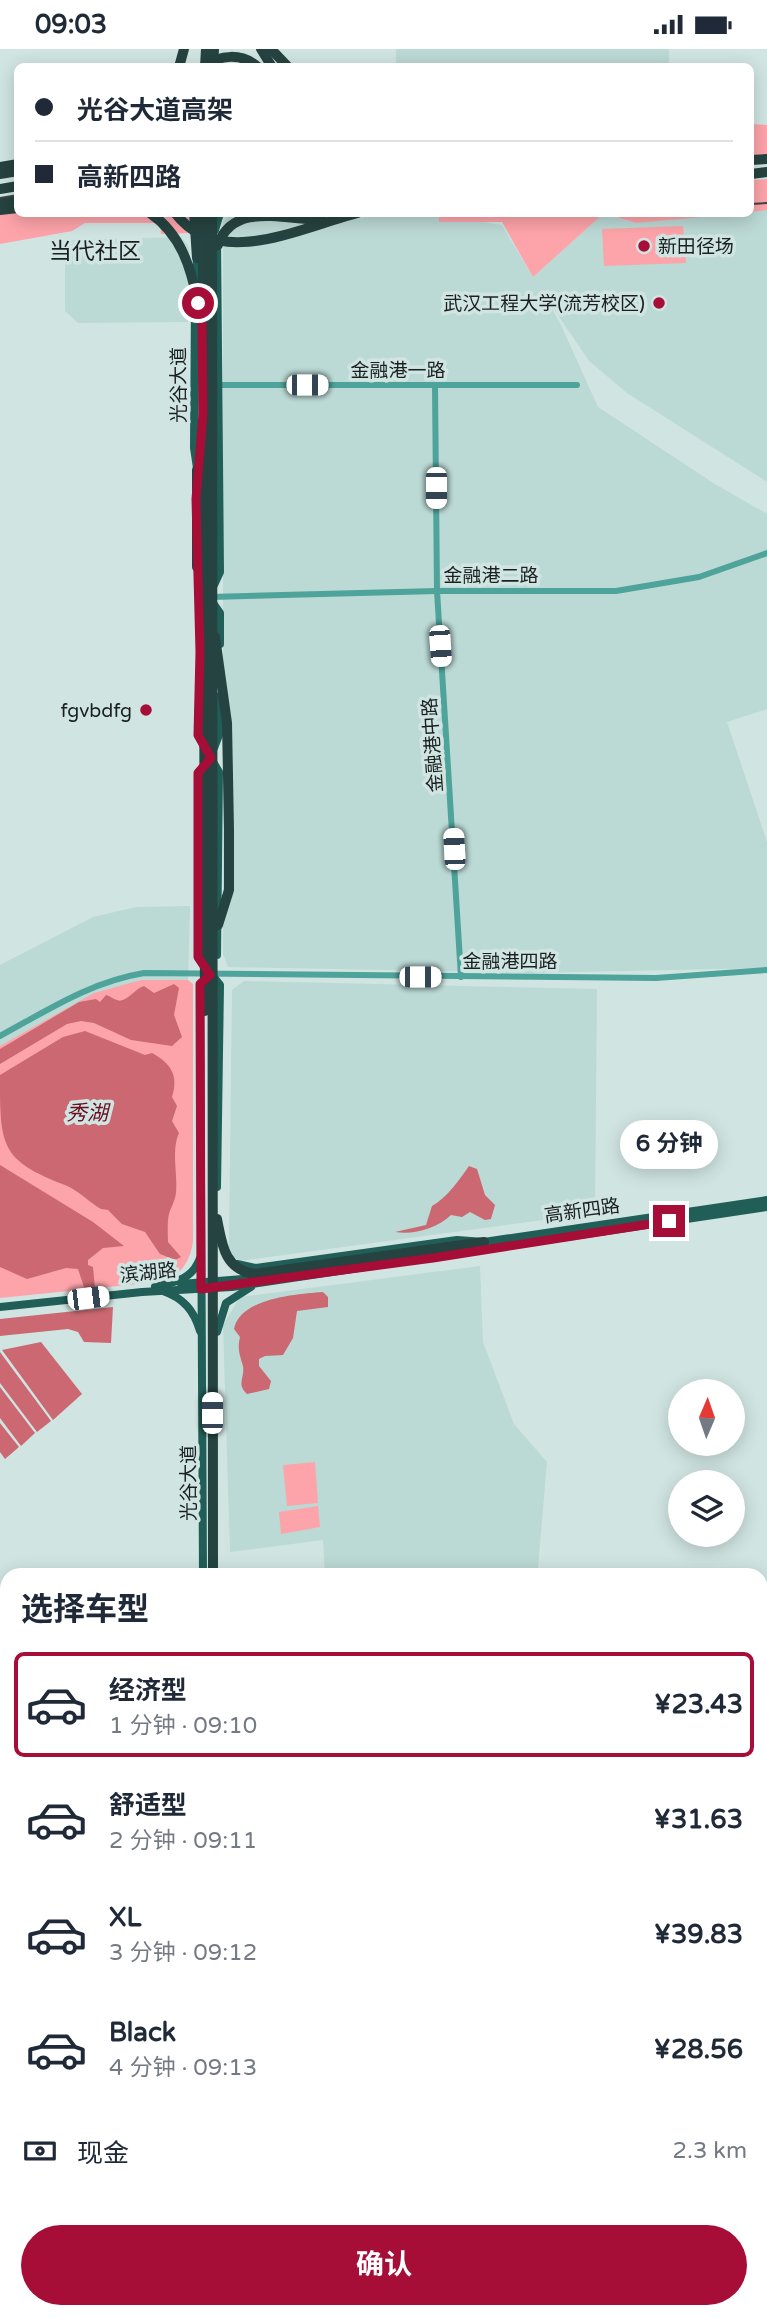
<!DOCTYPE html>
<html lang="zh">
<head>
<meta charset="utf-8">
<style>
  :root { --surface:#fff; --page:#f6f6f7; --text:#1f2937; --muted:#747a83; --line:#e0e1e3; --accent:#a60d37 }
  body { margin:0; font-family:"Varela Round","Noto Sans SC",sans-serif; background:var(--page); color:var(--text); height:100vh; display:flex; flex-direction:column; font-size:26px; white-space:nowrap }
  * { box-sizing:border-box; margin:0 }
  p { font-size:23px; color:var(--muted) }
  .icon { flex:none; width:38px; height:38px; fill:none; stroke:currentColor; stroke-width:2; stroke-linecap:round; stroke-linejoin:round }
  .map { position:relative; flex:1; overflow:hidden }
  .details { position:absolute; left:0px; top:1519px; width:768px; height:751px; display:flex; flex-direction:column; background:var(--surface); border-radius:21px 21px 0 0; box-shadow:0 4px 18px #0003 }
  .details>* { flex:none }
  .top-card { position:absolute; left:14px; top:14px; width:740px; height:154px; border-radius:10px; box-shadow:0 4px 18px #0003; display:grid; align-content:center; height:154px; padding:0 21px; background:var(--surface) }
  .needle { width:46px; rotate:2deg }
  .tools { position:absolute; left:668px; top:1330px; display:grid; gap:14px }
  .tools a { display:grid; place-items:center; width:77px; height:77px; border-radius:50%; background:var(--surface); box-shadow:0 4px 18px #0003; font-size:35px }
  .end { position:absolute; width:32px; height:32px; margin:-16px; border:9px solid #a60d37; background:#fff; box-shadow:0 0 0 4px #fff }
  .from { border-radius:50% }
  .bubble { position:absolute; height:49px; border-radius:24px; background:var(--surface); box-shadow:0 4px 18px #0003; font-size:23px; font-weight:700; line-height:49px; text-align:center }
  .car { position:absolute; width:21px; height:42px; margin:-21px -10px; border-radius:9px; box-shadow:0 0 5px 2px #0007; background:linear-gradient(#fff 24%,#345 0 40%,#fff 0 76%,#345 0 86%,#fff 0) }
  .top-card b { display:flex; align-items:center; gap:24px; height:66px; font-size:26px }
  .top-card b+b { border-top:2px solid var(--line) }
  .top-card i { width:18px; height:18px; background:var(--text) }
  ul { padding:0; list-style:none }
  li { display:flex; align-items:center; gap:21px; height:105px; margin:0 14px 10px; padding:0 7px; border:4px solid transparent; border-radius:10px }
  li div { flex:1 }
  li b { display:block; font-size:26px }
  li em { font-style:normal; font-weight:700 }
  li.current { border-color:var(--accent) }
  li>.icon { width:63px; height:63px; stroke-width:1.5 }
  h2 { padding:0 21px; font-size:32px; line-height:84px }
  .pay { display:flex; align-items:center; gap:18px; height:77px; padding:0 21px; font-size:26px }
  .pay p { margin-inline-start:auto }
  .primary-button { display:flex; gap:14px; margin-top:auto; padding:14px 21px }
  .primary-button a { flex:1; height:80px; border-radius:42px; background:var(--accent); color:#fff; font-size:28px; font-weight:700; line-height:80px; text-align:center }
  .status { display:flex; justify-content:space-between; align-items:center; height:49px; padding:0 35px; background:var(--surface); direction:ltr }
  .status svg { height:19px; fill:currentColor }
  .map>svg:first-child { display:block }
</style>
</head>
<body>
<div class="status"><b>09:03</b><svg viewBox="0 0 49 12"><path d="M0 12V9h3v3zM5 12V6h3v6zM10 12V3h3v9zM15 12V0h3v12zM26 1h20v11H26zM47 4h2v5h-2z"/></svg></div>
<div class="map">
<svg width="767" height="2269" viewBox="0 0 767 2269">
  <rect width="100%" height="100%" fill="#d0e5e2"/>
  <g fill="#bbd9d5">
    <rect x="396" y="0" width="273" height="17"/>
    <polygon points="767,161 767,433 627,344 589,312 543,244 560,274 598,358 715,435 767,465 767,660 727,673 767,793 767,919 531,924 228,918 223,905 223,173 230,166 359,170 380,165 429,164 502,176 533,228 603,165 636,174"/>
    <polygon points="181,188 189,198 188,273 78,274 65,262 65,191"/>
    <polygon points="190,857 188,931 140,931 0,997 0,916 93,868 136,858"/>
    <polygon points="244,932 597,940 595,1164 240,1212 229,1205 229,1191 232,941"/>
    <polygon points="480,1217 483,1293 514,1375 547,1413 538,1519 456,1526 325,1526 323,1491 230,1503 223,1276 240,1248"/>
    <polygon points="7,1798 7,1993 0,1981 0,1799"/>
    <polygon points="7,2039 7,2263 143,2263 140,2269 0,2269 0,2043"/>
    <polygon points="219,2263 350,2263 356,2269 209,2269"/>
  </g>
  <g fill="#fda4aa">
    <polygon points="751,75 767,76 767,106 751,107"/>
    <polygon points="767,130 767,161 751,163 751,131"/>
    <polygon points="17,162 185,165 189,167 192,184 161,185 160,174 85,174 72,182 0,195 0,165"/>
    <polygon points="439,165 439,164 603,165 533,228 502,173 439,173"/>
    <polygon points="606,165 734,165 636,174"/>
    <polygon points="683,177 686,214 604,217 602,180"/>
    <path d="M 141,931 L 188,931 L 193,935 L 193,1192 C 191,1210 182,1224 167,1232 L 0,1249 L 0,997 L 94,944 Z"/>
    <polygon points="315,1413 318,1454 287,1457 283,1416"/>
    <polygon points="318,1457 320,1478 281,1485 279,1463"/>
    <polygon points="767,1559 767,1627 761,1626 761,1578"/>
    <polygon points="7,1594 7,1663 0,1663 0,1595"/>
  </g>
  <g fill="#cb6871">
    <path d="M 174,935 L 179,939 L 174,966 L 182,988 L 172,997 L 131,991 L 94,974 L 81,972 L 67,975 L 0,1015 L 0,1000 L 79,953 L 96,950 L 100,953 L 106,946 C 110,947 113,950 117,951 C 126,955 135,939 144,937 L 154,944 Z"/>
    <path d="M 85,982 L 145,1006 L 152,1004 C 171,1014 179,1027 172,1048 L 177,1057 L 172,1072 L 179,1084 C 171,1101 178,1125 176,1144 C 175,1152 171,1158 169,1165 C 167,1173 168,1185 168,1193 L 181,1208 L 175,1211 L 160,1205 L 145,1183 L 122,1175 L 108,1161 L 101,1160 C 89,1153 78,1141 65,1136 C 0,1111 0,1097 0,1026 L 63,988 Z"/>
    <polygon points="0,1116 93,1173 124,1197 103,1199 88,1211 88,1216 93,1218 95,1239 85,1241 78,1220 66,1219 27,1230 0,1218"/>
    <path d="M 469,1117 L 477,1120 L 485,1146 L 495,1156 L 491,1170 L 485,1171 L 470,1163 L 462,1168 L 451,1166 C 437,1179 415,1186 395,1183 L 426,1176 L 432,1157 C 447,1149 459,1131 469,1117 Z"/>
    <path d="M 323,1243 L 328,1248 L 328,1258 L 297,1262 L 293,1289 L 283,1306 L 265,1307 L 259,1310 L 259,1317 L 271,1332 L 269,1340 L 247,1345 C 236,1335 245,1329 243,1317 C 240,1306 237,1301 240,1288 L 234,1280 C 240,1249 297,1245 323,1243 Z"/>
    <polygon points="113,1258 111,1294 84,1293 78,1283 68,1280 0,1287 0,1270"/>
    <polygon points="41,1293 82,1345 53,1371 2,1301"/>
    <polygon points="0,1303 51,1372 37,1383 0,1334"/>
    <polygon points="0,1338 35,1384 21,1397 0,1369"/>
    <polygon points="0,1374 19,1398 5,1410 0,1403"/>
  </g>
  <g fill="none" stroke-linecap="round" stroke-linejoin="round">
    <g stroke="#4ea39a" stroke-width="6">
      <polyline points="219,336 577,336"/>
      <polyline points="435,337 437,542 461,928"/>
      <polyline points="211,548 437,542 616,542 699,528 767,504"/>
      <path d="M 0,987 C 48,961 90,933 144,924 L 656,929 L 767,921"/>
      <polyline points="0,1793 7,1792"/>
      <polyline points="649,2263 650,2269"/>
    </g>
    <g stroke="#215e58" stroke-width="8">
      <polyline points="215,181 220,164"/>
      <polyline points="196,234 197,205"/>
      <polyline points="195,247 194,399 198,426"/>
      <polyline points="214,536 220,523 217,190"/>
      <polyline points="211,551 220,564 220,595"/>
      <polyline points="200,624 198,686 204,697"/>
      <polyline points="214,699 219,686 220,647"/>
      <polyline points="212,711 219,723 217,906"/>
      <polyline points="206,714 198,724 198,908 220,936 217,1138"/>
      <polyline points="237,1215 256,1219 457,1191 484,1193 767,1151"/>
      <polyline points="181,1235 255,1229"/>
      <path d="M 155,1238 C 175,1233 192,1231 200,1209"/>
      <path d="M 163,1242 C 183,1249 194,1261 200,1282"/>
      <polyline points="0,1258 142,1243 232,1238 767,1158"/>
      <polyline points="217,1283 226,1254 251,1238"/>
      <polyline points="203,1526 200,935 208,928"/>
      <polyline points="761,2084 767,2083"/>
      <polyline points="761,2094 767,2092"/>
      <polyline points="367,2263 372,2269"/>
      <polyline points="385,2263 392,2269"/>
      <polyline points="399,2263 406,2269"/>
      <polyline points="151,2269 164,2263"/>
      <polyline points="199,2269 209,2263"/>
    </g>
    <g stroke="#254340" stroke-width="10">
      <polyline points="261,0 272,18"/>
      <polyline points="271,0 288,18"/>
      <polyline points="213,17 214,0"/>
      <polyline points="179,18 184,0"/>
      <path d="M 203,18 C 220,5 242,4 258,18"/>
      <polyline points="205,18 206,0"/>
      <polyline points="751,111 767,110"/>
      <polyline points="0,118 18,115"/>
      <polyline points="0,125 18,122"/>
      <polyline points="751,125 767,123"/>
      <polyline points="0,140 18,137"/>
      <polyline points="0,154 18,152"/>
      <polyline points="0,161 18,159"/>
      <path d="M 150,164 C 181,185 191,219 198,254"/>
      <path d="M 175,164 C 219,222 301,178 358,164"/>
      <polyline points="194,164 197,209"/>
      <polyline points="203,164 205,962"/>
      <polyline points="212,164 213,1526"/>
      <path d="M 218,196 C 233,152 286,171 322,171"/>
      <polyline points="197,421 197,518"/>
      <polyline points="215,588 227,674 229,780 229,841 218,876"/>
      <path d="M 217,1170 C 222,1195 224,1220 254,1225 L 484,1193"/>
      <polyline points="360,2263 366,2269"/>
      <polyline points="373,2263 381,2269"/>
      <polyline points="164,2269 175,2263"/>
      <polyline points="184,2269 194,2263"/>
    </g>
    <g stroke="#3c4644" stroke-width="2">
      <polyline points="0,149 18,146"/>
      <polyline points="751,155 767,154"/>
      <polyline points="456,164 602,167 650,164"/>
    </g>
  </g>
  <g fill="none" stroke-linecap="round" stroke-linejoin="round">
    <polyline stroke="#a60d37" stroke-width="9" points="198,254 202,275 203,365 196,450 200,603 198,686 211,709 198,724 198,908 210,926 200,935 201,1240 433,1209 669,1172"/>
  </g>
  <g fill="#a60d37" stroke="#d0e5e2" stroke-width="2.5">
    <circle cx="644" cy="197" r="7"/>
    <circle cx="659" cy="254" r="7"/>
    <circle cx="146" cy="661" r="7"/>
  </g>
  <g text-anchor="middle" stroke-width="7" stroke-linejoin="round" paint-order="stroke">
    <g font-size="19" fill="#19201f" stroke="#d0e5e2" text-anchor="end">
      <text x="658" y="204" text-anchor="start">新田径场</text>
      <text x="645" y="261">武汉工程大学(流芳校区)</text>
      <text x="132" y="668">fgvbdfg</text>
    </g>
    <g font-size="19" fill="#19201f" stroke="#d0e5e2">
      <text x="398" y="328">金融港一路</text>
      <text transform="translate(178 336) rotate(-90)" y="7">光谷大道</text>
      <text x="491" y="533">金融港二路</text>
      <text transform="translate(432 696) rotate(-94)" y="7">金融港中路</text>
      <text x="510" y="919">金融港四路</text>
      <text transform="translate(582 1161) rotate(-8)" y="7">高新四路</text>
      <text transform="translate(148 1223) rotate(-6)" y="7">滨湖路</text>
      <text transform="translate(188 1434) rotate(-90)" y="7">光谷大道</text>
    </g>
    <g font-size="21" font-style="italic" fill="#6a0e23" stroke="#d0e5e2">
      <text x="87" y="1071">秀湖</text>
    </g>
    <g font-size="23" fill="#19201f" stroke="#d0e5e2">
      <text x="95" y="210">当代社区</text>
    </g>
  </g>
</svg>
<div class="tools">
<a><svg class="needle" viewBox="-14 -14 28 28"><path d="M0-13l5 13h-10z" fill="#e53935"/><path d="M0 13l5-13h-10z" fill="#747a83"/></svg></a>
<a><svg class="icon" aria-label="layers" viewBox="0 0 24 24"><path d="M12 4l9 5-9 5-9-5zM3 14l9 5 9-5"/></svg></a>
</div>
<i class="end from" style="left:198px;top:254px"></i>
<i class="end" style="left:669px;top:1172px"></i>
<div class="bubble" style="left:620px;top:1071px;width:98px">6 分钟</div>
<i class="car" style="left:307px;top:336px;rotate:90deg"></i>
<i class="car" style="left:436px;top:439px;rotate:180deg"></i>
<i class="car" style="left:440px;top:597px;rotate:176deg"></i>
<i class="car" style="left:454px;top:800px;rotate:357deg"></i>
<i class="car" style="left:420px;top:928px;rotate:90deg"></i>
<i class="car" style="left:88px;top:1249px;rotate:83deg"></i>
<i class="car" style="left:212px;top:1364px;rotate:0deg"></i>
<div class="top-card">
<b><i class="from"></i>光谷大道高架</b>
<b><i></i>高新四路</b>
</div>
<section class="details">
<h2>选择车型</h2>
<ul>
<li class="current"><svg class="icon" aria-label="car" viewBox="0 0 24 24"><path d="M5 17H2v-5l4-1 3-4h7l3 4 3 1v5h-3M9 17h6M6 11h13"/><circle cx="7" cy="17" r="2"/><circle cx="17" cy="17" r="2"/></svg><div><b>经济型</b><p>1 分钟 · 09:10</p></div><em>¥23.43</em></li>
<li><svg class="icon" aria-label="car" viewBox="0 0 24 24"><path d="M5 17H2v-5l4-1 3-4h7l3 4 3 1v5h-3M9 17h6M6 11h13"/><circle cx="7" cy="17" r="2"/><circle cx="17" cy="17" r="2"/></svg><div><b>舒适型</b><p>2 分钟 · 09:11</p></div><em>¥31.63</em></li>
<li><svg class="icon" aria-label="car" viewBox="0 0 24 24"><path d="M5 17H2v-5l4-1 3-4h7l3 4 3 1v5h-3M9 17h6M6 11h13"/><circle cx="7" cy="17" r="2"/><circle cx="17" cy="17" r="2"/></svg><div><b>XL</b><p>3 分钟 · 09:12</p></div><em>¥39.83</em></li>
<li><svg class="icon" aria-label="car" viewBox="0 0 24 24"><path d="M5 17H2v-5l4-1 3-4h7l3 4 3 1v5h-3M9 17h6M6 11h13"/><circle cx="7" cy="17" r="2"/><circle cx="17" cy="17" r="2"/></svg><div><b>Black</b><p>4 分钟 · 09:13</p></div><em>¥28.56</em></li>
</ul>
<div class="pay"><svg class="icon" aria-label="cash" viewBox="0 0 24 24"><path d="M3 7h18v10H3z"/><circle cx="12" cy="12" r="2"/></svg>现金<p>2.3 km</p></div>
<div class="primary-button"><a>确认</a></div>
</section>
</div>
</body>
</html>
